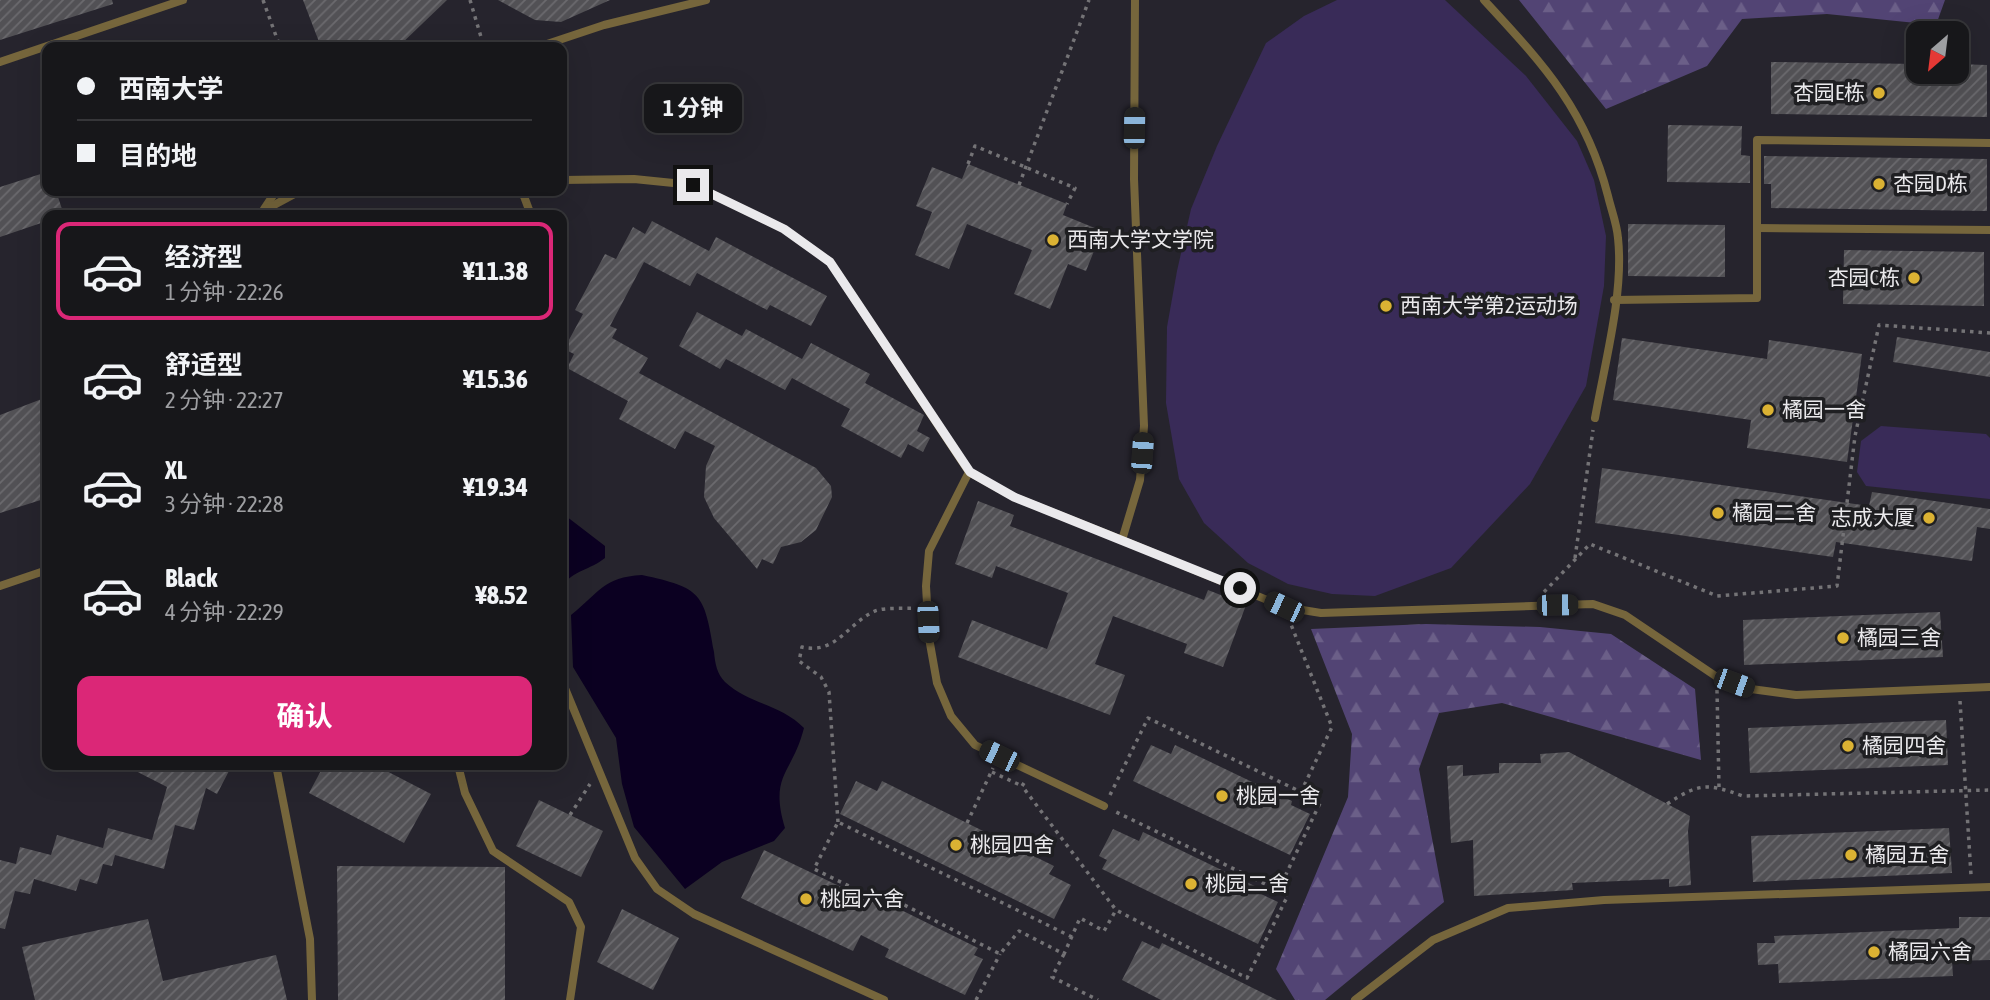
<!DOCTYPE html>
<html lang="zh">
<head>
<meta charset="utf-8">
<style>
  :root { --surface:#17171a; --page:#202023; --text:#f1f3f6; --muted:#9e9fa2; --line:#363639; --accent:#db2777 }
  body { margin:0; font-family:"Asap Condensed","Noto Sans SC",sans-serif; background:var(--page); color:var(--text); height:100vh; display:flex; flex-direction:column; font-size:26px; white-space:nowrap }
  * { box-sizing:border-box; margin:0 }
  p { font-size:23px; color:var(--muted) }
  .icon { flex:none; width:38px; height:38px; fill:none; stroke:currentColor; stroke-width:2; stroke-linecap:round; stroke-linejoin:round }
  .map { position:relative; flex:1; overflow:hidden }
  .details { position:absolute; left:42px; top:210px; width:525px; height:560px; display:flex; flex-direction:column; background:var(--surface); border-radius:14px; box-shadow:0 7px 28px #0002,0 0 0 2px var(--line) }
  .details>* { flex:none }
  .banner { position:absolute; left:42px; top:42px; width:525px; height:154px; border-radius:14px; box-shadow:0 7px 28px #0002,0 0 0 2px var(--line); display:grid; align-content:center; height:154px; padding:0 35px; background:var(--surface) }
  .needle { width:46px; rotate:208deg }
  .buttons { position:absolute; left:1906px; top:21px; display:grid; gap:14px }
  .buttons a { display:grid; place-items:center; width:63px; height:63px; border-radius:14px; background:var(--surface); box-shadow:0 7px 28px #0002,0 0 0 2px var(--line); font-size:35px }
  .end { position:absolute; width:32px; height:32px; margin:-16px; border:9px solid #eae9ec; background:#111; box-shadow:0 0 0 4px #111 }
  .from { border-radius:50% }
  .bubble { position:absolute; height:49px; border-radius:14px; background:var(--surface); box-shadow:0 7px 28px #0002,0 0 0 2px var(--line); font-size:23px; font-weight:700; line-height:49px; text-align:center }
  .car { position:absolute; width:21px; height:42px; margin:-21px -10px; border-radius:9px; box-shadow:0 0 5px 2px #0007; background:linear-gradient(#222 24%,#8ab4d8 0 40%,#222 0 76%,#8ab4d8 0 86%,#222 0) }
  .banner b { display:flex; align-items:center; gap:24px; height:66px; font-size:26px }
  .banner b+b { border-top:2px solid var(--line) }
  .banner i { width:18px; height:18px; background:var(--text) }
  ul { padding:12px 0 0; list-style:none }
  li { display:flex; align-items:center; gap:21px; height:98px; margin:0 14px 10px; padding:0 21px; border:4px solid transparent; border-radius:14px }
  li div { flex:1 }
  li b { display:block; font-size:26px }
  li em { font-style:normal; font-weight:700 }
  li.current { border-color:var(--accent) }
  li>.icon { width:63px; height:63px; stroke-width:1.5 }
  .action { display:flex; gap:14px; margin-top:auto; padding:14px 35px }
  .action a { flex:1; height:80px; border-radius:14px; background:var(--accent); color:#fff; font-size:28px; font-weight:700; line-height:80px; text-align:center }
  .map>svg:first-child { display:block }
</style>
</head>
<body>
<div class="map">
<svg width="1990" height="1000" viewBox="0 0 1990 1000">
  <defs>
    <pattern id="forest-firs" width="22" height="20" patternUnits="userSpaceOnUse" patternTransform="scale(1.75)"><rect width="22" height="20" fill="#524474"/><path d="M5 1l3.5 6h-7zM16 11l3.5 6h-7z" fill="#6b5f88"/></pattern>
    <pattern id="building-hatch" width="6" height="6" patternUnits="userSpaceOnUse" patternTransform="scale(1.75)"><rect width="6" height="6" fill="#525155"/><path d="M-1 1l2-2M0 6l6-6M5 7l2-2" fill="none" stroke="#6b6a6e"/></pattern>
  </defs>
  <rect width="100%" height="100%" fill="#1f1f22"/>
  <path fill="#26242d" fill-rule="evenodd" d="M 0,0 L 1990,0 L 1990,1000 L 0,1000 ZM 1918,33 L 1956,33 L 1956,72 L 1918,72 ZM 47,47 L 562,47 L 562,191 L 47,191 ZM 47,215 L 562,215 L 562,765 L 47,765 Z"/>
  <g fill="url(#forest-firs)">
    <polygon points="1519,0 1945,0 1936,25 1827,14 1742,19 1707,66 1606,109"/>
    <polygon points="1426,624 1540,627 1611,634 1695,689 1701,760 1502,703 1439,713 1419,769 1444,902 1325,1000 1295,1000 1276,969 1348,797 1352,734 1311,629"/>
  </g>
  <g fill="#392b58">
    <polygon points="1337,0 1445,0 1526,76 1577,141 1594,180 1606,236 1604,286 1586,386 1530,484 1451,568 1375,596 1332,594 1288,584 1248,563 1204,523 1179,479 1166,403 1167,327 1177,271 1191,209 1217,146 1266,43 1304,16"/>
    <polygon points="1881,426 1986,434 1990,438 1990,499 1866,486 1857,472 1861,441"/>
  </g>
  <g fill="#0b0021">
    <path d="M 562,513 L 605,546 L 605,558 C 590,570 574,570 562,586 Z"/>
    <path d="M 642,575 C 702,588 704,593 714,652 C 715,663 717,674 725,682 C 749,704 782,705 804,728 C 792,775 769,774 785,828 L 774,841 L 722,862 L 685,889 L 634,827 L 622,784 L 616,738 L 573,667 L 571,615 C 599,593 603,577 642,575 Z"/>
  </g>
  <g fill="url(#building-hatch)">
    <polygon points="0,0 112,0 113,4 0,40"/>
    <polygon points="303,0 447,0 398,47 321,47"/>
    <polygon points="498,0 610,0 561,22 535,20"/>
    <polygon points="1771,62 1918,64 1918,72 1956,72 1956,64 1987,65 1987,117 1771,114"/>
    <polygon points="1668,125 1742,126 1741,155 1750,156 1750,183 1667,182"/>
    <polygon points="1764,156 1987,159 1987,211 1771,208 1771,184 1764,184"/>
    <polygon points="968,164 1067,204 1063,215 1102,231 1086,271 1068,264 1050,309 1014,294 1032,250 967,224 949,269 915,255 932,212 916,206 932,167 962,179"/>
    <polygon points="47,172 47,191 56,191 64,215 47,215 47,221 0,237 0,187"/>
    <polygon points="652,221 709,251 716,237 827,296 811,326 770,305 767,310 697,273 690,286 644,262 610,326 617,329 612,338 648,358 639,373 816,468 831,486 832,497 816,530 801,542 781,547 773,564 762,559 757,569 714,518 704,497 706,466 715,446 685,431 675,449 619,419 628,401 567,368 574,354 564,349 583,314 575,310 605,254 616,259 633,227 645,234"/>
    <polygon points="1628,224 1725,225 1725,277 1628,276"/>
    <polygon points="1844,250 1984,252 1984,306 1843,304"/>
    <polygon points="697,312 742,336 746,329 802,359 811,343 870,374 865,383 924,415 917,431 930,438 923,452 908,444 901,458 841,426 850,409 792,378 785,390 726,359 720,369 679,346"/>
    <polygon points="1897,337 1990,352 1990,377 1893,362"/>
    <polygon points="1622,338 1767,359 1769,340 1862,354 1847,462 1747,448 1751,420 1613,400"/>
    <polygon points="47,397 47,498 0,513 0,415"/>
    <polygon points="1602,468 1869,506 1872,492 1990,509 1990,529 1977,527 1972,561 1836,542 1833,557 1595,523"/>
    <polygon points="978,501 1014,515 1010,526 1204,600 1208,590 1246,605 1223,667 1184,653 1187,644 1113,616 1095,664 1125,675 1110,715 958,657 972,620 1047,649 1068,593 996,566 992,578 955,564"/>
    <polygon points="1940,612 1943,657 1744,665 1743,620"/>
    <polygon points="1946,720 1948,765 1750,773 1748,728"/>
    <polygon points="1151,745 1171,754 1175,745 1292,801 1291,805 1310,814 1290,855 1133,781"/>
    <polygon points="1569,752 1690,816 1688,831 1691,885 1669,887 1669,879 1572,883 1573,890 1474,896 1473,840 1451,843 1447,766 1463,765 1463,776 1499,773 1499,763 1541,763 1540,754"/>
    <polygon points="124,765 221,765 230,769 217,794 206,788 194,830 175,825 164,869 115,855 112,866 103,864 97,884 80,879 76,891 34,879 30,894 15,891 5,929 0,928 0,860 16,864 20,847 51,855 57,835 103,848 108,828 152,840 167,787"/>
    <polygon points="324,765 375,765 431,794 404,843 309,793"/>
    <polygon points="856,781 877,791 882,781 1054,866 1049,874 1071,885 1054,919 840,814"/>
    <polygon points="539,800 603,831 581,877 516,846"/>
    <polygon points="1949,828 1952,873 1753,882 1751,836"/>
    <polygon points="1113,829 1139,841 1143,832 1261,889 1259,893 1278,902 1258,944 1102,869 1107,860 1099,856"/>
    <polygon points="764,850 885,908 887,903 978,948 974,955 983,959 965,995 885,957 889,949 861,935 853,951 741,898"/>
    <polygon points="337,866 505,867 505,1000 338,1000"/>
    <polygon points="622,909 679,938 653,990 597,962"/>
    <polygon points="1959,917 1990,917 1990,960 1952,961 1953,976 1779,983 1778,964 1758,965 1757,943 1775,943 1774,936 1959,928"/>
    <polygon points="148,919 163,981 276,955 287,1000 35,1000 22,947"/>
    <polygon points="1142,941 1159,949 1162,943 1277,1000 1161,1000 1122,980"/>
  </g>
  <g fill="none" stroke-linecap="round" stroke-linejoin="round">
    <g stroke="#747376" stroke-width="3.5" stroke-dasharray="3.5 5" stroke-linecap="butt">
      <polyline points="263,0 280,47"/>
      <polyline points="470,0 484,47"/>
      <polyline points="968,164 975,146 1075,188 1067,204"/>
      <polyline points="1019,185 1089,0"/>
      <polyline points="1575,558 1593,430"/>
      <polyline points="1544,592 1590,544 1717,596 1837,586 1855,436 1879,325 1990,333"/>
      <polyline points="1717,690 1719,787"/>
      <polyline points="1960,701 1971,875"/>
      <polyline points="992,772 1022,786"/>
      <polyline points="1024,783 1022,786 1116,910 1247,978 1288,895 1116,812"/>
      <polyline points="1110,795 1148,718 1301,792 1332,727 1290,622"/>
      <path d="M 1667,804 C 1699,783 1707,783 1743,796 L 1990,790"/>
      <polyline points="570,815 590,784"/>
      <path d="M 838,822 L 829,692 L 821,677 L 799,661 L 802,647 C 836,655 848,623 875,611 C 886,607 904,609 915,608"/>
      <polyline points="967,823 993,768"/>
      <polyline points="1278,891 1321,801 1301,792"/>
      <polyline points="1072,937 838,822 814,869 878,900 883,894 1000,954 1019,931 1064,954 1080,918 1104,931 1116,910"/>
      <polyline points="1064,954 1052,977 1098,1000"/>
      <polyline points="976,1000 1000,954"/>
    </g>
    <g stroke="#76663c" stroke-width="8">
      <polyline points="1135,0 1134,179 1144,426 1140,480 1122,540 1284,607 1321,613 1593,604 1625,615 1717,677 1751,689 1796,695 1990,687"/>
      <path d="M 1484,0 C 1543,64 1586,109 1608,196 C 1611,209 1617,224 1618,238 C 1624,293 1605,362 1595,418"/>
      <polyline points="538,47 604,25 706,0"/>
      <polyline points="0,62 183,0"/>
      <polyline points="562,180 634,179 693,185 784,229 830,262 969,472 1014,497 1122,540"/>
      <polyline points="522,191 531,215"/>
      <polyline points="264,209 276,191"/>
      <polyline points="263,211 300,191"/>
      <polyline points="1757,228 1990,230"/>
      <polyline points="1614,300 1757,298 1757,140 1990,143"/>
      <polyline points="969,472 929,551 926,586 929,638 937,683 951,716 975,745 1104,806"/>
      <polyline points="0,586 47,570"/>
      <polyline points="562,681 635,858 657,889 694,914 884,1000"/>
      <polyline points="276,765 310,939 312,1000"/>
      <polyline points="458,765 465,793 493,851 569,902 581,927 570,1000"/>
      <polyline points="1355,1000 1433,940 1508,908 1604,900 1990,887"/>
    </g>
  </g>
  <g fill="none" stroke-linecap="round" stroke-linejoin="round">
    <polyline stroke="#eae9ec" stroke-width="9" points="693,185 784,229 830,262 970,472 1014,497 1240,588"/>
  </g>
  <g fill="#dbb233" stroke="#1f1f22" stroke-width="2.5">
    <circle cx="1879" cy="93" r="7"/>
    <circle cx="1879" cy="184" r="7"/>
    <circle cx="1053" cy="240" r="7"/>
    <circle cx="1914" cy="278" r="7"/>
    <circle cx="1386" cy="306" r="7"/>
    <circle cx="1768" cy="410" r="7"/>
    <circle cx="1718" cy="513" r="7"/>
    <circle cx="1929" cy="518" r="7"/>
    <circle cx="1843" cy="638" r="7"/>
    <circle cx="1848" cy="746" r="7"/>
    <circle cx="1222" cy="796" r="7"/>
    <circle cx="956" cy="845" r="7"/>
    <circle cx="1851" cy="855" r="7"/>
    <circle cx="1191" cy="884" r="7"/>
    <circle cx="806" cy="899" r="7"/>
    <circle cx="1874" cy="952" r="7"/>
  </g>
  <g text-anchor="middle" stroke-width="7" stroke-linejoin="round" paint-order="stroke">
    <g font-size="21" fill="#eae9ec" stroke="#1f1f22" text-anchor="start">
      <text x="1865" y="100" text-anchor="end">杏园E栋</text>
      <text x="1893" y="191">杏园D栋</text>
      <text x="1067" y="247">西南大学文学院</text>
      <text x="1900" y="285" text-anchor="end">杏园C栋</text>
      <text x="1400" y="313">西南大学第2运动场</text>
      <text x="1782" y="417">橘园一舍</text>
      <text x="1732" y="520">橘园二舍</text>
      <text x="1915" y="525" text-anchor="end">志成大厦</text>
      <text x="1857" y="645">橘园三舍</text>
      <text x="1862" y="753">橘园四舍</text>
      <text x="1236" y="803">桃园一舍</text>
      <text x="970" y="852">桃园四舍</text>
      <text x="1865" y="862">橘园五舍</text>
      <text x="1205" y="891">桃园二舍</text>
      <text x="820" y="906">桃园六舍</text>
      <text x="1888" y="959">橘园六舍</text>
    </g>
  </g>
</svg>
<div class="buttons">
<a><svg class="needle" viewBox="-14 -14 28 28"><path d="M0-13l5 13h-10z" fill="#e53935"/><path d="M0 13l5-13h-10z" fill="#9e9fa2"/></svg></a>
</div>
<i class="end from" style="left:1240px;top:588px"></i>
<i class="end" style="left:693px;top:185px"></i>
<div class="bubble" style="left:644px;top:84px;width:98px">1 分钟</div>
<i class="car" style="left:1134px;top:128px;rotate:1deg"></i>
<i class="car" style="left:1142px;top:453px;rotate:4deg"></i>
<i class="car" style="left:1557px;top:605px;rotate:89deg"></i>
<i class="car" style="left:1284px;top:607px;rotate:295deg"></i>
<i class="car" style="left:928px;top:622px;rotate:177deg"></i>
<i class="car" style="left:1734px;top:683px;rotate:110deg"></i>
<i class="car" style="left:999px;top:756px;rotate:296deg"></i>
<div class="banner">
<b><i class="from"></i>西南大学</b>
<b><i></i>目的地</b>
</div>
<section class="details">
<ul>
<li class="current"><svg class="icon" aria-label="car" viewBox="0 0 24 24"><path d="M5 17H2v-5l4-1 3-4h7l3 4 3 1v5h-3M9 17h6M6 11h13"/><circle cx="7" cy="17" r="2"/><circle cx="17" cy="17" r="2"/></svg><div><b>经济型</b><p>1 分钟 · 22:26</p></div><em>¥11.38</em></li>
<li><svg class="icon" aria-label="car" viewBox="0 0 24 24"><path d="M5 17H2v-5l4-1 3-4h7l3 4 3 1v5h-3M9 17h6M6 11h13"/><circle cx="7" cy="17" r="2"/><circle cx="17" cy="17" r="2"/></svg><div><b>舒适型</b><p>2 分钟 · 22:27</p></div><em>¥15.36</em></li>
<li><svg class="icon" aria-label="car" viewBox="0 0 24 24"><path d="M5 17H2v-5l4-1 3-4h7l3 4 3 1v5h-3M9 17h6M6 11h13"/><circle cx="7" cy="17" r="2"/><circle cx="17" cy="17" r="2"/></svg><div><b>XL</b><p>3 分钟 · 22:28</p></div><em>¥19.34</em></li>
<li><svg class="icon" aria-label="car" viewBox="0 0 24 24"><path d="M5 17H2v-5l4-1 3-4h7l3 4 3 1v5h-3M9 17h6M6 11h13"/><circle cx="7" cy="17" r="2"/><circle cx="17" cy="17" r="2"/></svg><div><b>Black</b><p>4 分钟 · 22:29</p></div><em>¥8.52</em></li>
</ul>
<div class="action"><a>确认</a></div>
</section>
</div>
</body>
</html>
